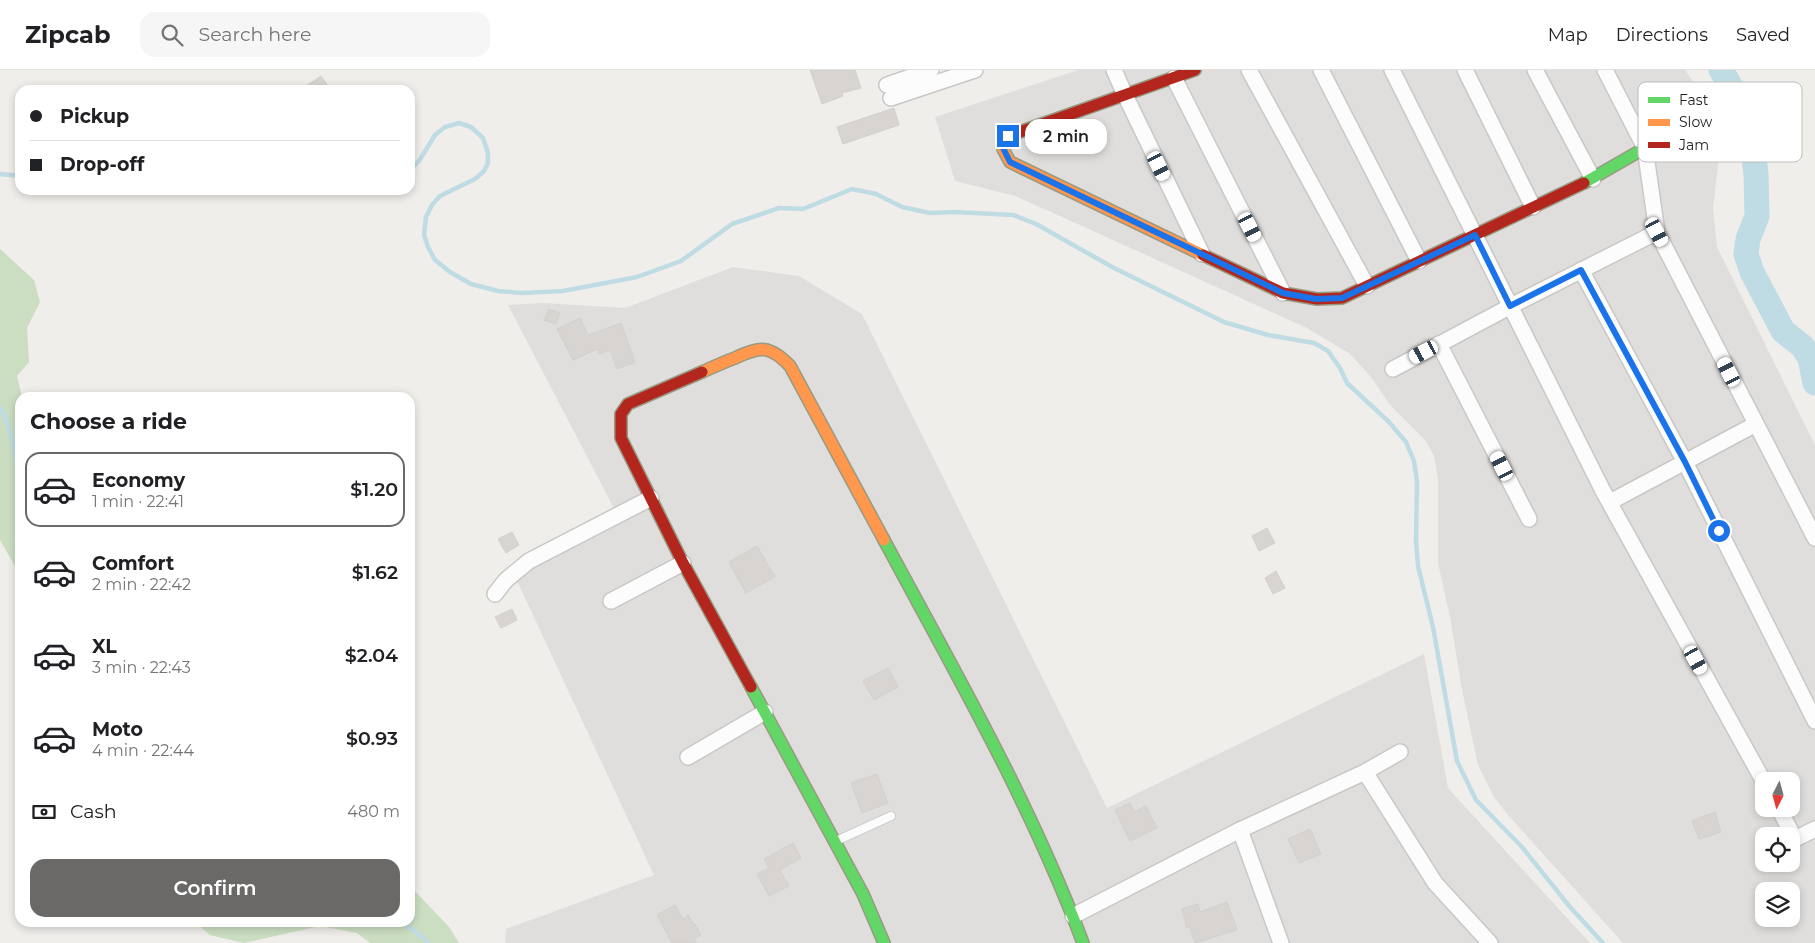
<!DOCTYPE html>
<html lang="en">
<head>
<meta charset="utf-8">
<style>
  :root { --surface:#fff; --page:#f6f6f6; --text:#202124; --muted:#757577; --line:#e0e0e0; --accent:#6a6968 }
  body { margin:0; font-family:Montserrat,sans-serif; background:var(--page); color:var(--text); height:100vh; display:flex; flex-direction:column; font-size:19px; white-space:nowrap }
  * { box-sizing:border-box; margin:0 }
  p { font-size:16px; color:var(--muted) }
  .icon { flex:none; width:28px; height:28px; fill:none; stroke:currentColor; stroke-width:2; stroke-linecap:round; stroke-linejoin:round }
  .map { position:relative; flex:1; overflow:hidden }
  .side { position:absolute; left:15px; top:322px; width:400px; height:535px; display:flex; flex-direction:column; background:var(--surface); border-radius:15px; box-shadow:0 2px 8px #0003 }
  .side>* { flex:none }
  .banner { position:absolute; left:15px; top:15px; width:400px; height:110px; border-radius:15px; box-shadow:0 2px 8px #0003; display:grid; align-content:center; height:110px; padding:0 15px; background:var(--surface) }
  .needle { width:32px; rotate:186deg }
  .controls { position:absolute; left:1755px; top:702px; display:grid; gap:10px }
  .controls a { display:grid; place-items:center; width:45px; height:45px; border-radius:10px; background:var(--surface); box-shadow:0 2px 8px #0003; font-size:25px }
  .end { position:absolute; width:22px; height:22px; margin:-11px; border:6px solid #1a73e8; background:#fff; box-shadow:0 0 0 2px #fff }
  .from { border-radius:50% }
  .bubble { position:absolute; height:35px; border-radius:15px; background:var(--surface); box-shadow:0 2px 8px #0003; font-size:16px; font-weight:600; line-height:35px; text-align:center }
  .car { position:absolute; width:15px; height:30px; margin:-15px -8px; border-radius:6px; box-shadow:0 0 4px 1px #0007; background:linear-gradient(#fff 24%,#345 0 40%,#fff 0 76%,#345 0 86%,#fff 0) }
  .banner b { display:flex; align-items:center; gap:18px; height:48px; font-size:19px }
  .banner b+b { border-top:1px solid var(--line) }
  .banner i { width:12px; height:12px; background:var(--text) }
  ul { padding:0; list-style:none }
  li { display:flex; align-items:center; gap:15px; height:75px; margin:0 10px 8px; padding:0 5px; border:2px solid transparent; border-radius:15px }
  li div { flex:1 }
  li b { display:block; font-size:19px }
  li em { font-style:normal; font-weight:600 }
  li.current { border-color:var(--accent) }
  li>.icon { width:45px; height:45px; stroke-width:1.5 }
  h2 { padding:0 15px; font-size:22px; line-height:60px }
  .pay { display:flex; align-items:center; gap:12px; height:55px; padding:0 15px; font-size:19px }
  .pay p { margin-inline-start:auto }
  .cta { display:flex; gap:10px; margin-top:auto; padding:10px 15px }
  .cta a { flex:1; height:58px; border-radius:15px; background:var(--accent); color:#fff; font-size:20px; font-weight:600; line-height:58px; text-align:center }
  header { display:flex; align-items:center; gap:30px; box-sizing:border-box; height:70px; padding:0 25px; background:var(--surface); border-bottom:1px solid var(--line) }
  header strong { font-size:24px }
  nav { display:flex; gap:28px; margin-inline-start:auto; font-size:18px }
  .search { width:350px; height:45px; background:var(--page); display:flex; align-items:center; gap:12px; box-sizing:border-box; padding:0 18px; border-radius:15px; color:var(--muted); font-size:19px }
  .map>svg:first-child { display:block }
</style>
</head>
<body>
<header>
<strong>Zipcab</strong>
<div class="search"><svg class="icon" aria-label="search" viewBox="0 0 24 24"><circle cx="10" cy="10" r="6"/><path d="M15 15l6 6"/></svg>Search here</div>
<nav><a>Map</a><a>Directions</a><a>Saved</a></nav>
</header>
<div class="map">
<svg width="1815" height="873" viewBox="0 0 1815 873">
  <rect width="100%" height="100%" fill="#f0eeeb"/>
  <g fill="#dfdedc" fill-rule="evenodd">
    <path d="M 1078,0 L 1685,0 L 1713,41 L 1721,70 L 1713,139 L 1717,177 L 1815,375 L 1815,873 L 1623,873 L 1508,745 L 1494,727 L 1478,695 L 1462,620 L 1450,547 L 1438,493 L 1438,408 L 1434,386 L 1425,370 L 1390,335 L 1371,307 L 1350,284 L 1307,258 L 1060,146 L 1015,126 L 955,111 L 935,47 ZM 1764,711 L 1791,711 L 1791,739 L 1764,739 ZM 1764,766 L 1791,766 L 1791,794 L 1764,794 ZM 1764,821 L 1791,821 L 1791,849 L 1764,849 Z"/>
    <polygon points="733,197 799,206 862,244 1107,738 1424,584 1448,718 1590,873 505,873 506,859 654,805 512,500 618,446 508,235 543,233 625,238"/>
  </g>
  <g fill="#cbdec1">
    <polygon points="0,179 34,210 40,232 27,258 29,292 17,306 22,327 20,328 20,505 0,470"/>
    <polygon points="410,816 450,858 459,873 370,873 357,863 320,856 244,873 210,865 196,853 410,852"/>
  </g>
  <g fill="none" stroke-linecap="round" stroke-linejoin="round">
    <g stroke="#bfdbe3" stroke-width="4.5">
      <polyline points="410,100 419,91 435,65 445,57 459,53 471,57 483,68 488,83 488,93 484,101 475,109 440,126 432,135 426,147 424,165 428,177 435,190 450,202 471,214 498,221 522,223 563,221 637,207 681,191 732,154 779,138 803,139 852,119 876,124 902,137 930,143 955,142 1013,145 1036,154 1114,198 1224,252 1268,265 1314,273 1328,281 1340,298 1347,313 1389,352 1406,372 1414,391 1417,411 1416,471 1418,496 1433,557 1457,691 1476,730 1522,777 1570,837 1603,873"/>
      <polyline points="0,104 20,106"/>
      <path d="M 0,338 C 10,351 17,393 20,410"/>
      <polyline points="402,852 426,870 428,873"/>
    </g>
    <polyline stroke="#bfdbe3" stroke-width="25" points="1721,0 1741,34 1752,71 1756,104 1757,146 1748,169 1746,184 1752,202 1783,261 1802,276 1810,288 1815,313"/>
  </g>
  <g fill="#d7d4d2" stroke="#d3d0cc">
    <polygon points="810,0 855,0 861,18 842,23 843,26 822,34"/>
    <polygon points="321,6 331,20 300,20"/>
    <polygon points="894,38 899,55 843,74 837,57"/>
    <polygon points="549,239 560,243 556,254 544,250"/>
    <polygon points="580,248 588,265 621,253 635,292 617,299 610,280 599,284 597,279 573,290 557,259"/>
    <polygon points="1267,458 1275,473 1259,481 1252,466"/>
    <polygon points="512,462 519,475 506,483 498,469"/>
    <polygon points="757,476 775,507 746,523 729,492"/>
    <polygon points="1276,501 1285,518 1273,524 1265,508"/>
    <polygon points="512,539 517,550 501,558 495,547"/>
    <polygon points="888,598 898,617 874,630 863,611"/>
    <polygon points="877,704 888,733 862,743 851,713"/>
    <polygon points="1130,733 1134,742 1146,736 1157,758 1130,771 1115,740"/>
    <polygon points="1715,742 1721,762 1699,769 1692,751"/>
    <polygon points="1310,759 1321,784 1299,793 1288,769"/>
    <polygon points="793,773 801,788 780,800 789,816 769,826 757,804 769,798 764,789"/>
    <polygon points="1227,832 1237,860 1195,873 1190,857 1187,858 1182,839 1198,834 1200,842"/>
    <polygon points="675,835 683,849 688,845 694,855 695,854 701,865 694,869 696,873 672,873 657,845"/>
  </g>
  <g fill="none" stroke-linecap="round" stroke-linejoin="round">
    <defs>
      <polyline id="lane" points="836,771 891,746"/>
      <g id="street">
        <polyline points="1114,0 1125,25 1202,184"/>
        <polyline points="1249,0 1367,216"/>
        <polyline points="1321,0 1419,191"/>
        <polyline points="1392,0 1603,421 1764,712"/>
        <polyline points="1465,0 1533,137"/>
        <polyline points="1535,0 1593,109"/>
        <polyline points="1605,0 1645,78 1657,162 1815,468"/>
        <polyline points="1174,8 1283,223"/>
        <polyline points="887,15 931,0"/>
        <polyline points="891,28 975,0"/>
        <polyline points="1581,200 1685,392 1815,651"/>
        <polyline points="1439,274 1529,449"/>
        <polyline points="1393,299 1511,236 1657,162"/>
        <polyline points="1610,432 1756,354"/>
        <polyline points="495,524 506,510 529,491 651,428"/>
        <polyline points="611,531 683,493"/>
        <polyline points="688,687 765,642"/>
        <polyline points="1365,702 1435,813 1490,873"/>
        <polyline points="1779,739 1795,769 1815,759"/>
        <polyline points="1240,760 1281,873"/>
        <polyline points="1073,846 1240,760 1365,702 1400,682"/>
      </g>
      <g id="fast">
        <polyline points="1584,113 1645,78"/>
        <path d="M 884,470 C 955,602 1030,732 1083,873"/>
        <polyline points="751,617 863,824 884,873"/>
      </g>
      <g id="slow">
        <polyline points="1014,64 1008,66 1003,79 1010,92 1203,185"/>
        <path d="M 702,302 C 713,297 724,292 735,288 C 760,276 770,275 790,296 L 884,470"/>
      </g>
      <g id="jam">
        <polyline points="1014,64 1195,0"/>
        <polyline points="1203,185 1283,223 1317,229 1342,228 1584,113"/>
        <polyline points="702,302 628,334 621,344 621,368 683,493 751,617"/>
      </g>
    </defs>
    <use href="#lane" stroke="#c9c8c7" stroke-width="10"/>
    <use href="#street" stroke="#c9c8c7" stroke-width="18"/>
    <use href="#fast" stroke="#999a82" stroke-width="14"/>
    <use href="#slow" stroke="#999a82" stroke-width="14"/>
    <use href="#jam" stroke="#999a82" stroke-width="14"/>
    <use href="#lane" stroke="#fdfcfc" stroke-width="8"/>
    <use href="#street" stroke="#fdfcfc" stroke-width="15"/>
    <use href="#fast" stroke="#63d668" stroke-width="11"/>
    <use href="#slow" stroke="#ff974d" stroke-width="11"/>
    <use href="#jam" stroke="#b3261e" stroke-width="11"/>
  </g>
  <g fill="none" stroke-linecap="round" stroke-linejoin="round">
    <polyline stroke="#1a73e8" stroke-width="6" points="1008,66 1003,78 1010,92 1283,223 1316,229 1342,228 1475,165 1510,236 1581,200 1685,392 1719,461"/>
  </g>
  <rect x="1638" y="12" width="164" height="80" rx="8" fill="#fff" stroke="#bdbdbd" stroke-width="1"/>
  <rect x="1648" y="27" width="22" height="6" fill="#63d668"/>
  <rect x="1648" y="49" width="22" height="7" fill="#ff974d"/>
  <rect x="1648" y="72" width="22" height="6" fill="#b3261e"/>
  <g font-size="14" fill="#222">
    <text x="1679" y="35">Fast</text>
    <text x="1679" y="57">Slow</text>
    <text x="1679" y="80">Jam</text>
  </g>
</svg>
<div class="controls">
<a><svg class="needle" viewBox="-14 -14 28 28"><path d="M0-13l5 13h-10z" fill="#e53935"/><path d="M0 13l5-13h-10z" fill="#757577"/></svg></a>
<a><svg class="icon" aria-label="locate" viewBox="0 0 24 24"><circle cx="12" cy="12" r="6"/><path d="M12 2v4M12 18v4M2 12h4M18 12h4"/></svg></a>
<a><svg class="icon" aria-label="layers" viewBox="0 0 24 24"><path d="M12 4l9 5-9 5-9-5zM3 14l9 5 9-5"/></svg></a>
</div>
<i class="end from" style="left:1719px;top:461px"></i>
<i class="end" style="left:1008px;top:66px"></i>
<div class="bubble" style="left:1025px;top:49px;width:82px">2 min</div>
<i class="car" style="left:1159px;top:96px;rotate:154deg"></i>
<i class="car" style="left:1250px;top:157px;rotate:153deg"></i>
<i class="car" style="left:1657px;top:162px;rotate:152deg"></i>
<i class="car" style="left:1424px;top:282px;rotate:242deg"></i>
<i class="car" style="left:1729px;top:302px;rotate:333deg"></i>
<i class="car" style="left:1502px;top:396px;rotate:333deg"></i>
<i class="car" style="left:1696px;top:590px;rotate:151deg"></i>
<div class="banner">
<b><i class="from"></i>Pickup</b>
<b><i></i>Drop-off</b>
</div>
<section class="side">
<h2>Choose a ride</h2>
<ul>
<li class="current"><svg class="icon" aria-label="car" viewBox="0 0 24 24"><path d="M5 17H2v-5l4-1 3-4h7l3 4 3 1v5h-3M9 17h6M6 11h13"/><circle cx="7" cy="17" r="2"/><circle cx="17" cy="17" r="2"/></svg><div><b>Economy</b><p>1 min · 22:41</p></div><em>$1.20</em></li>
<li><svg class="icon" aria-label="car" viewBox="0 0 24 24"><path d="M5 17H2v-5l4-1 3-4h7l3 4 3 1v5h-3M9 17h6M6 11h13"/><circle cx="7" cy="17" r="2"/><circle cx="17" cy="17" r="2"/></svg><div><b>Comfort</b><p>2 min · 22:42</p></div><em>$1.62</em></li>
<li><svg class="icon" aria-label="car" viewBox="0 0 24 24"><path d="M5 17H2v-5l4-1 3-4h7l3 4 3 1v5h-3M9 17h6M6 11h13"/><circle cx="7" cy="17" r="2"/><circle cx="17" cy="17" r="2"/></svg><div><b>XL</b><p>3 min · 22:43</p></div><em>$2.04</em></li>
<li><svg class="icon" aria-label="car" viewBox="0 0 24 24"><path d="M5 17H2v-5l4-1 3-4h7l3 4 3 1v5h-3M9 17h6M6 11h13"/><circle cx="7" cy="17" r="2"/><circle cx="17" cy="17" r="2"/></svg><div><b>Moto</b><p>4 min · 22:44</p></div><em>$0.93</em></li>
</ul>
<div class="pay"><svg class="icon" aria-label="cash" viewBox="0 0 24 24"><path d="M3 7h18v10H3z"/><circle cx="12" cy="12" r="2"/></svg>Cash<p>480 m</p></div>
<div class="cta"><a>Confirm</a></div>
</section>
</div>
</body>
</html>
